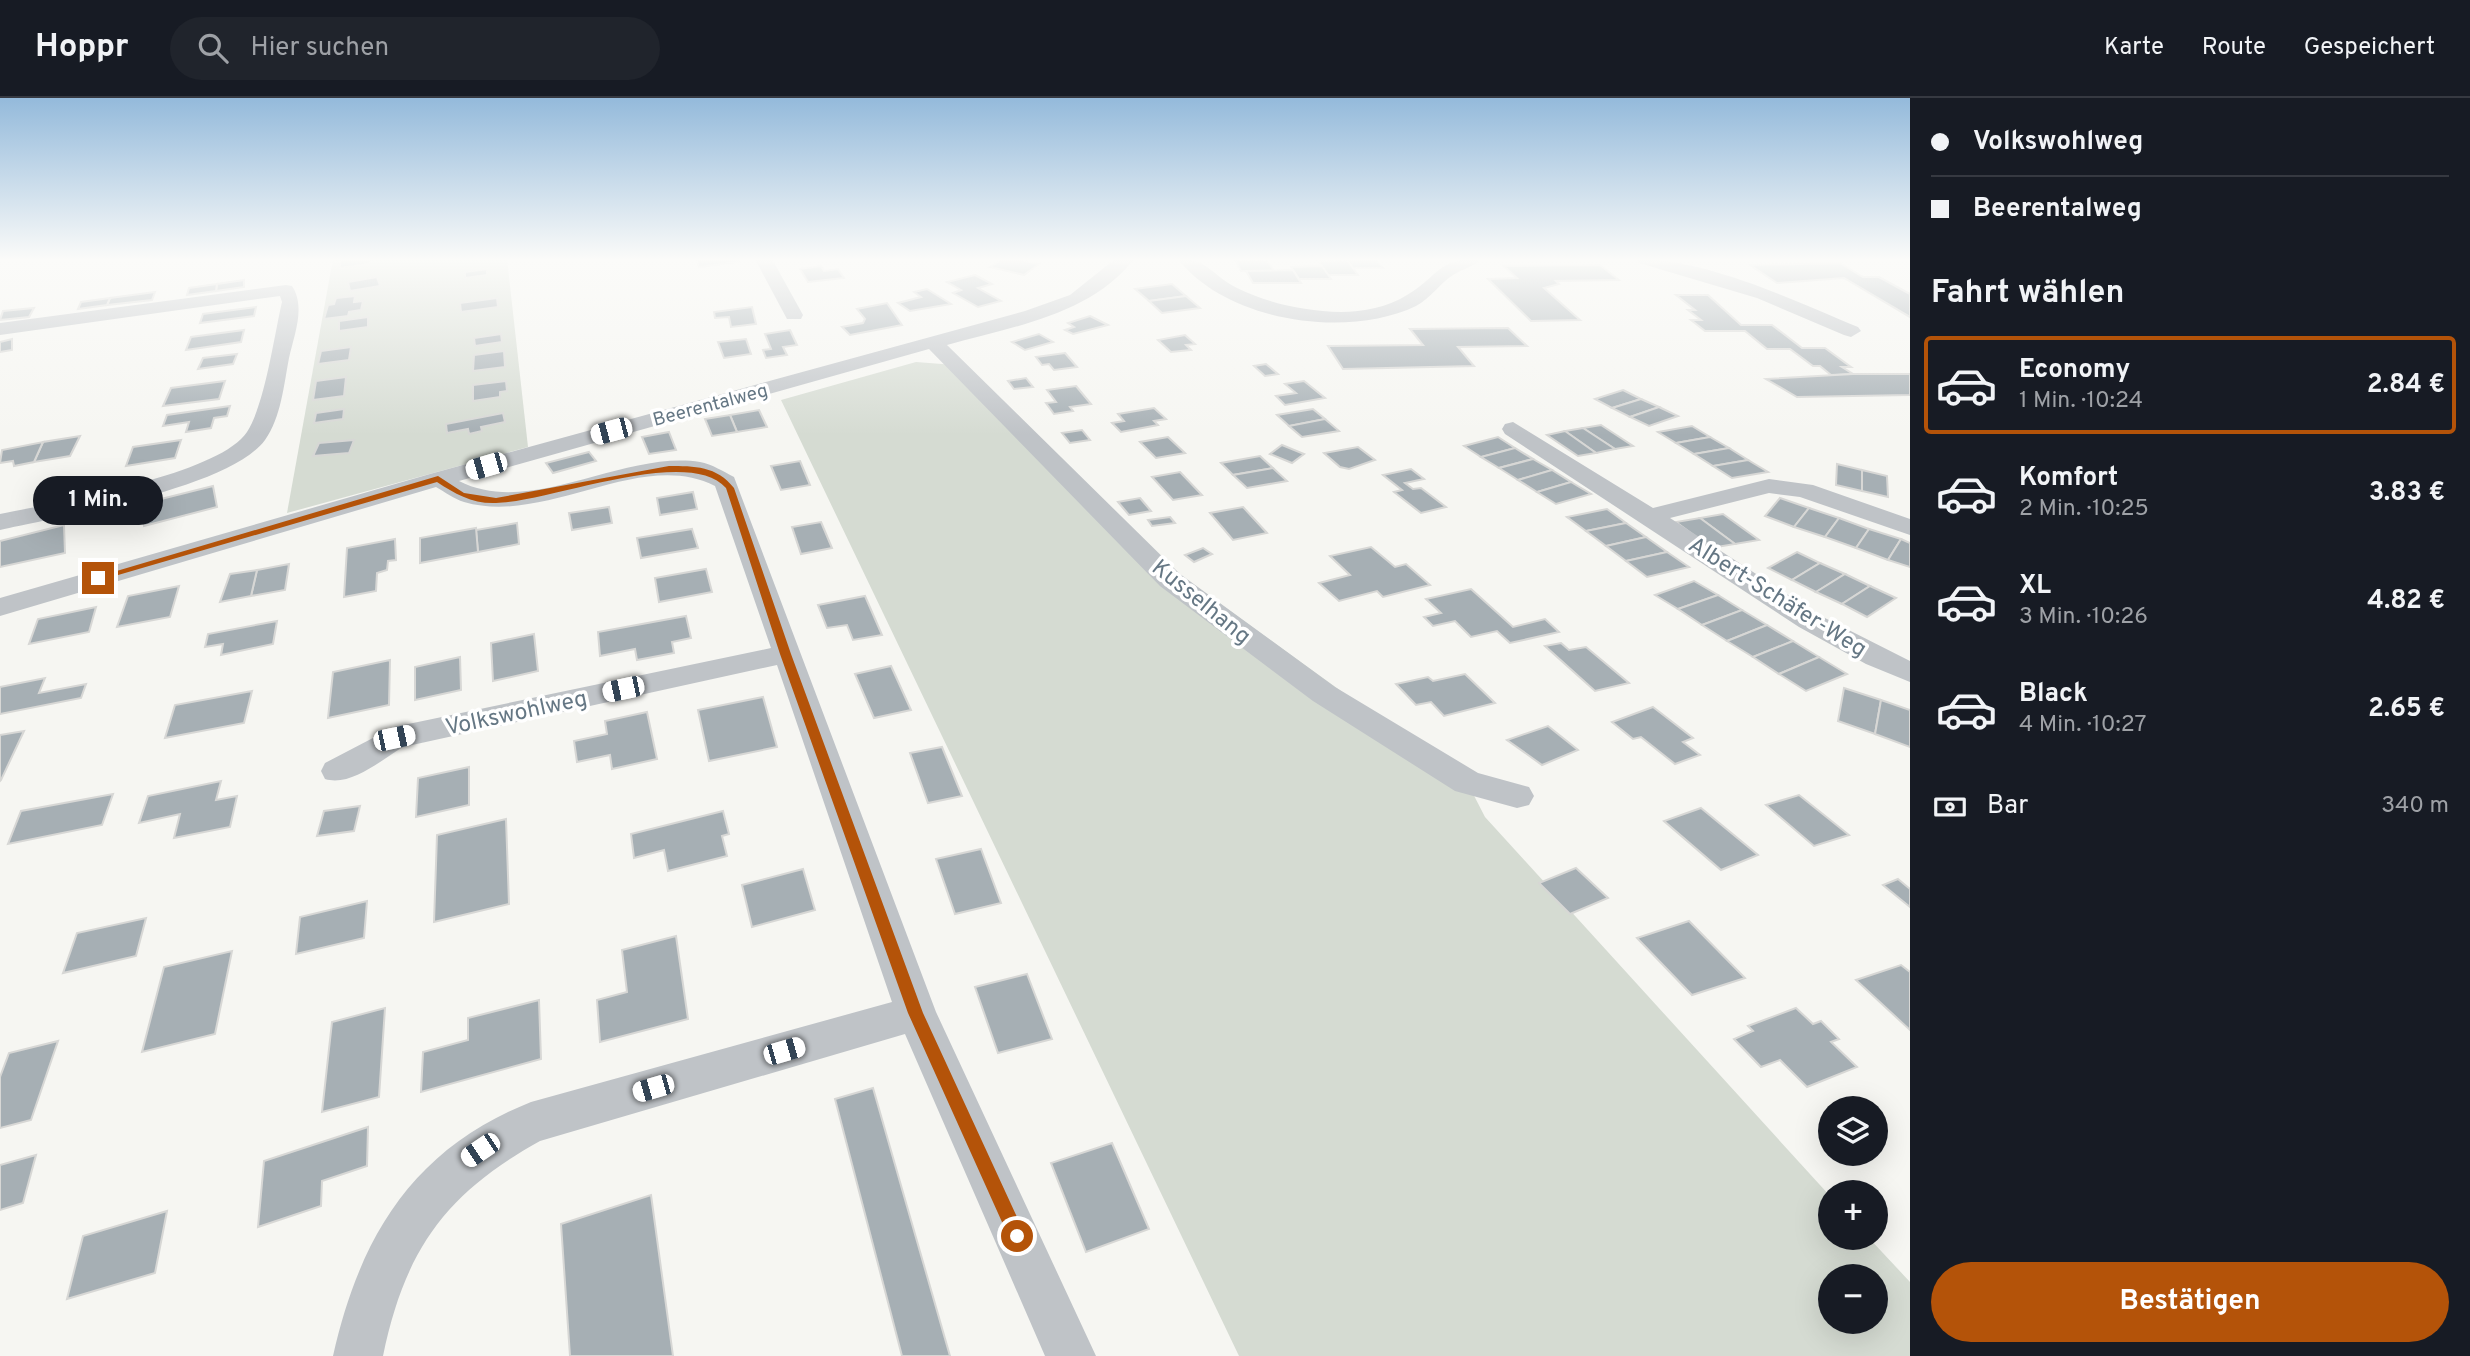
<!DOCTYPE html>
<html lang="de">
<head>
<meta charset="utf-8">
<style>
  :root { --surface:#171b24; --page:#20242c; --text:#f1f3f6; --muted:#9ea1a6; --line:#363941; --accent:#b45309 }
  body { margin:0; font-family:Overpass,sans-serif; background:var(--page); color:var(--text); height:100vh; display:flex; flex-direction:column; font-size:26px; white-space:nowrap }
  * { box-sizing:border-box; margin:0 }
  p { font-size:23px; color:var(--muted) }
  .icon { flex:none; width:38px; height:38px; fill:none; stroke:currentColor; stroke-width:2; stroke-linecap:round; stroke-linejoin:round }
  .map { position:relative; flex:1; overflow:hidden }
  .panel { display:flex; flex-direction:column; background:var(--surface); width:560px }
  .panel>* { flex:none }
  .guide { display:grid; align-content:center; height:154px; padding:0 21px; background:var(--surface) }
  .controls { position:absolute; left:1818px; top:998px; display:grid; gap:14px }
  .controls a { display:grid; place-items:center; width:70px; height:70px; border-radius:50%; background:var(--surface); box-shadow:0 7px 28px #0002; font-size:35px }
  .end { position:absolute; width:32px; height:32px; margin:-16px; border:9px solid #b45309; background:#fff; box-shadow:0 0 0 4px #fff }
  .from { border-radius:50% }
  .bubble { position:absolute; height:49px; border-radius:24px; background:var(--surface); box-shadow:0 7px 28px #0002; font-size:23px; font-weight:700; line-height:49px; text-align:center }
  .car { position:absolute; width:21px; height:42px; margin:-21px -10px; border-radius:9px; box-shadow:0 0 5px 2px #0007; background:linear-gradient(#fff 24%,#345 0 40%,#fff 0 76%,#345 0 86%,#fff 0) }
  .guide b { display:flex; align-items:center; gap:24px; height:66px; font-size:26px }
  .guide b+b { border-top:2px solid var(--line) }
  .guide i { width:18px; height:18px; background:var(--text) }
  ul { padding:0; list-style:none }
  li { display:flex; align-items:center; gap:21px; height:98px; margin:0 14px 10px; padding:0 7px; border:4px solid transparent; border-radius:7px }
  li div { flex:1 }
  li b { display:block; font-size:26px }
  li em { font-style:normal; font-weight:700 }
  li.selected { border-color:var(--accent) }
  li>.icon { width:63px; height:63px; stroke-width:1.5 }
  h2 { padding:0 21px; font-size:32px; line-height:84px }
  .pay { display:flex; align-items:center; gap:18px; height:77px; padding:0 21px; font-size:26px }
  .pay p { margin-inline-start:auto }
  .action { display:flex; gap:14px; margin-top:auto; padding:14px 21px }
  .action a { flex:1; height:80px; border-radius:42px; background:var(--accent); color:#fff; font-size:28px; font-weight:700; line-height:80px; text-align:center }
  header { display:flex; align-items:center; gap:42px; box-sizing:border-box; height:98px; padding:0 35px; background:var(--surface); border-bottom:2px solid var(--line) }
  header strong { font-size:33px }
  nav { display:flex; gap:38px; margin-inline-start:auto; font-size:24px }
  .search { width:490px; height:63px; background:var(--page); display:flex; align-items:center; gap:18px; box-sizing:border-box; padding:0 24px; border-radius:38px; color:var(--muted); font-size:26px }
  main { display:flex; flex:1; min-height:0 }
  .map>svg:first-child { display:block }
</style>
</head>
<body>
<header>
<strong>Hoppr</strong>
<div class="search"><svg class="icon" aria-label="search" viewBox="0 0 24 24"><circle cx="10" cy="10" r="6"/><path d="M15 15l6 6"/></svg>Hier suchen</div>
<nav><a>Karte</a><a>Route</a><a>Gespeichert</a></nav>
</header>
<main>
<div class="map">
<svg width="1910" height="1258" viewBox="0 0 1910 1258">
  <rect width="100%" height="100%" fill="#f6f6f2"/>
  <g fill="#d5dbd2" fill-rule="evenodd">
    <polygon points="333,161 507,161 528,349 287,415"/>
    <path d="M 916,264 L 955,267 L 1125,437 L 1467,684 L 1485,719 L 1830,1098 L 1830,1139 L 1868,1139 L 1910,1184 L 1910,1258 L 1239,1258 L 781,302 ZM 1830,1178 L 1876,1178 L 1876,1223 L 1830,1223 Z"/>
  </g>
  <g fill="#a6afb4" stroke="#d7d7d5" stroke-width="2">
    <polygon points="340,161 370,161 370,166 340,170"/>
    <polygon points="696,161 738,161 740,164 699,169"/>
    <polygon points="1002,161 1018,161 1039,166 1024,177 990,169"/>
    <polygon points="1346,161 1376,161 1383,170 1353,170"/>
    <polygon points="1235,162 1267,162 1274,173 1241,173"/>
    <polygon points="1347,162 1358,177 1328,177 1318,163"/>
    <polygon points="1840,165 1863,179 1879,179 1910,196 1910,219 1844,180 1777,185 1750,167"/>
    <polygon points="1600,167 1619,182 1556,183 1559,186 1544,190 1580,222 1531,223 1488,181 1517,180 1504,168"/>
    <polygon points="821,168 824,173 838,171 844,180 808,184 800,171"/>
    <polygon points="1322,168 1331,181 1299,181 1291,169"/>
    <polygon points="487,171 487,177 465,180 465,174"/>
    <polygon points="1293,172 1301,185 1253,185 1246,173"/>
    <polygon points="975,177 992,186 978,190 1001,203 978,209 953,195 961,192 947,184"/>
    <polygon points="377,179 380,188 350,193 348,184"/>
    <polygon points="244,182 244,189 216,193 217,186"/>
    <polygon points="217,186 216,193 187,197 189,190"/>
    <polygon points="1172,186 1186,198 1149,203 1135,191"/>
    <polygon points="927,191 951,206 910,213 898,205 921,199 914,194"/>
    <polygon points="155,194 152,202 107,207 110,200"/>
    <polygon points="1676,197 1708,197 1741,227 1772,227 1802,250 1825,250 1851,269 1842,269 1853,276 1831,277 1820,268 1813,268 1790,251 1767,251 1745,233 1705,233 1691,222 1701,222 1688,212 1695,212"/>
    <polygon points="355,198 354,204 363,203 361,212 349,214 348,218 324,221 328,207 334,206 336,200"/>
    <polygon points="1186,198 1200,210 1162,215 1149,203"/>
    <polygon points="110,200 107,207 78,211 81,204"/>
    <polygon points="497,200 498,209 461,214 460,205"/>
    <polygon points="887,205 902,227 850,237 842,229 863,225 865,221 857,211"/>
    <polygon points="256,209 254,218 200,225 203,216"/>
    <polygon points="752,209 756,226 731,229 729,219 715,220 714,214"/>
    <polygon points="34,210 29,219 0,222 3,213"/>
    <polygon points="1090,218 1108,227 1073,236 1065,232 1074,229 1068,225"/>
    <polygon points="368,219 368,229 339,233 339,223"/>
    <polygon points="1508,230 1527,248 1458,249 1474,268 1343,271 1328,248 1423,247 1410,231"/>
    <polygon points="244,232 241,244 186,252 191,239"/>
    <polygon points="790,232 797,247 783,249 787,257 766,260 763,252 771,251 765,236"/>
    <polygon points="501,236 502,244 475,248 474,240"/>
    <polygon points="1039,236 1053,244 1025,252 1012,244"/>
    <polygon points="1185,237 1195,246 1186,247 1191,252 1171,254 1158,242"/>
    <polygon points="12,241 12,252 0,254 0,244"/>
    <polygon points="746,241 751,256 724,260 718,244"/>
    <polygon points="351,249 349,262 318,266 321,253"/>
    <polygon points="504,253 505,269 473,273 474,257"/>
    <polygon points="1065,255 1077,269 1054,272 1049,266 1042,267 1036,259"/>
    <polygon points="237,256 233,266 198,271 203,260"/>
    <polygon points="1266,266 1278,276 1265,278 1254,268"/>
    <polygon points="1853,276 1910,276 1910,297 1797,299 1766,281"/>
    <polygon points="346,279 344,298 313,302 316,283"/>
    <polygon points="1026,280 1033,289 1014,291 1008,283"/>
    <polygon points="225,283 219,301 163,308 171,290"/>
    <polygon points="506,283 507,293 500,294 500,299 473,303 473,287"/>
    <polygon points="1304,283 1325,300 1285,307 1276,298 1296,295 1285,286"/>
    <polygon points="1076,288 1091,306 1070,309 1073,313 1054,316 1046,305 1056,304 1047,292"/>
    <polygon points="1623,292 1641,301 1612,310 1595,301"/>
    <polygon points="1641,301 1659,309 1630,319 1612,310"/>
    <polygon points="230,308 227,318 214,320 211,330 186,334 189,324 163,328 167,317"/>
    <polygon points="1659,309 1678,318 1649,328 1630,319"/>
    <polygon points="1154,310 1166,321 1154,323 1158,327 1121,334 1112,325 1124,323 1118,316"/>
    <polygon points="344,311 343,321 314,325 316,315"/>
    <polygon points="1313,311 1325,321 1289,328 1277,317"/>
    <polygon points="759,312 767,329 737,334 730,317"/>
    <polygon points="503,315 505,324 481,329 482,333 469,336 468,331 447,335 446,326"/>
    <polygon points="730,317 737,334 712,338 705,321"/>
    <polygon points="1325,321 1339,333 1302,339 1289,328"/>
    <polygon points="1601,327 1633,348 1615,351 1583,330"/>
    <polygon points="1692,328 1710,339 1676,345 1658,334"/>
    <polygon points="1583,330 1615,351 1596,355 1565,333"/>
    <polygon points="1082,332 1090,342 1070,345 1062,335"/>
    <polygon points="1565,333 1596,355 1578,358 1547,337"/>
    <polygon points="669,334 676,352 649,356 642,339"/>
    <polygon points="80,338 70,358 34,364 43,344"/>
    <polygon points="1168,339 1185,355 1156,360 1140,344"/>
    <polygon points="1498,339 1515,350 1481,359 1464,348"/>
    <polygon points="1710,339 1729,350 1694,356 1676,345"/>
    <polygon points="181,342 175,360 126,368 133,349"/>
    <polygon points="354,342 349,355 313,358 319,345"/>
    <polygon points="43,344 34,364 14,368 13,363 0,365 2,352"/>
    <polygon points="1282,347 1304,356 1292,365 1270,356"/>
    <polygon points="1358,349 1375,362 1349,371 1340,369 1324,355"/>
    <polygon points="1515,350 1533,361 1499,370 1481,359"/>
    <polygon points="1729,350 1748,362 1713,368 1694,356"/>
    <polygon points="589,354 596,363 553,375 546,365"/>
    <polygon points="1260,358 1273,370 1233,377 1221,365"/>
    <polygon points="1533,361 1552,372 1518,382 1499,370"/>
    <polygon points="1748,362 1768,374 1732,380 1713,368"/>
    <polygon points="800,363 810,387 781,392 771,368"/>
    <polygon points="1837,366 1862,372 1862,393 1836,387"/>
    <polygon points="1273,370 1287,383 1247,390 1233,377"/>
    <polygon points="1411,371 1424,381 1405,385 1413,391 1421,390 1446,409 1421,415 1394,394 1402,392 1383,377"/>
    <polygon points="1552,372 1571,384 1537,394 1518,382"/>
    <polygon points="1862,372 1887,378 1888,399 1862,393"/>
    <polygon points="1180,374 1202,397 1173,402 1152,379"/>
    <polygon points="1571,384 1591,396 1556,406 1537,394"/>
    <polygon points="213,388 217,409 144,428 141,406"/>
    <polygon points="693,394 697,411 660,417 657,400"/>
    <polygon points="1140,400 1151,413 1129,417 1118,404"/>
    <polygon points="1780,400 1809,410 1794,429 1765,418"/>
    <polygon points="609,409 612,425 572,432 569,415"/>
    <polygon points="1243,409 1267,435 1233,442 1210,415"/>
    <polygon points="1809,410 1839,420 1825,439 1794,429"/>
    <polygon points="1607,411 1626,425 1586,433 1567,419"/>
    <polygon points="1723,416 1759,442 1735,446 1700,420"/>
    <polygon points="1170,419 1175,425 1152,428 1148,422"/>
    <polygon points="1700,420 1735,446 1711,450 1676,424"/>
    <polygon points="1839,420 1869,431 1856,450 1825,439"/>
    <polygon points="821,424 832,450 801,456 792,429"/>
    <polygon points="517,425 519,446 478,454 476,432"/>
    <polygon points="1626,425 1646,439 1606,448 1586,433"/>
    <polygon points="64,427 65,455 0,469 0,443"/>
    <polygon points="476,430 478,454 420,465 420,440"/>
    <polygon points="692,431 698,450 641,460 637,440"/>
    <polygon points="1869,431 1901,441 1888,462 1856,450"/>
    <polygon points="1646,439 1667,454 1626,463 1606,448"/>
    <polygon points="395,441 396,462 388,463 387,472 377,475 376,493 344,499 347,450"/>
    <polygon points="1901,441 1910,445 1910,469 1888,462"/>
    <polygon points="1371,449 1395,469 1406,466 1430,487 1383,499 1377,493 1339,503 1319,485 1350,477 1330,458"/>
    <polygon points="1203,450 1212,456 1194,464 1185,457"/>
    <polygon points="1667,454 1689,469 1647,479 1626,463"/>
    <polygon points="1797,454 1820,465 1792,482 1768,470"/>
    <polygon points="1820,465 1845,476 1816,494 1792,482"/>
    <polygon points="289,466 285,492 251,498 257,472"/>
    <polygon points="706,471 712,494 659,504 655,480"/>
    <polygon points="257,472 251,498 220,504 230,476"/>
    <polygon points="1845,476 1870,488 1842,506 1816,494"/>
    <polygon points="1694,483 1718,497 1678,511 1655,497"/>
    <polygon points="179,488 170,519 117,529 128,498"/>
    <polygon points="1870,488 1896,500 1867,519 1842,506"/>
    <polygon points="1471,491 1513,529 1545,521 1559,534 1510,545 1497,533 1471,539 1455,523 1433,528 1424,519 1441,515 1426,501"/>
    <polygon points="1718,497 1742,512 1702,527 1678,511"/>
    <polygon points="865,498 882,537 853,542 847,527 827,530 818,507"/>
    <polygon points="96,509 89,534 29,546 38,521"/>
    <polygon points="1742,512 1767,527 1727,543 1702,527"/>
    <polygon points="686,518 691,540 672,544 674,555 637,562 635,551 600,558 598,534"/>
    <polygon points="277,523 273,546 221,557 223,546 205,549 208,536"/>
    <polygon points="1767,527 1793,543 1753,559 1727,543"/>
    <polygon points="534,536 538,573 493,583 491,545"/>
    <polygon points="1793,543 1819,559 1779,576 1753,559"/>
    <polygon points="1561,545 1569,552 1586,549 1629,585 1595,593 1545,548"/>
    <polygon points="460,559 461,592 415,602 415,569"/>
    <polygon points="1819,559 1847,576 1806,593 1779,576"/>
    <polygon points="390,562 389,607 328,620 333,574"/>
    <polygon points="891,568 911,612 874,620 855,576"/>
    <polygon points="1465,576 1495,605 1444,618 1431,604 1416,607 1396,586 1428,579 1433,583"/>
    <polygon points="45,580 39,595 86,586 81,600 0,616 0,589"/>
    <polygon points="1844,590 1881,602 1875,636 1838,623"/>
    <polygon points="252,593 244,625 165,640 175,607"/>
    <polygon points="763,599 777,649 709,663 698,612"/>
    <polygon points="1881,602 1910,612 1910,649 1875,636"/>
    <polygon points="1653,609 1693,640 1683,644 1700,657 1675,666 1641,639 1633,641 1612,624"/>
    <polygon points="647,614 657,661 612,671 610,657 577,664 574,643 607,636 605,623"/>
    <polygon points="1548,628 1578,652 1542,667 1507,642"/>
    <polygon points="24,633 1,682 0,683 0,637"/>
    <polygon points="942,649 962,698 928,705 910,655"/>
    <polygon points="469,669 469,707 416,719 418,680"/>
    <polygon points="221,683 216,702 237,698 230,729 174,740 180,716 139,725 148,698"/>
    <polygon points="113,696 102,727 8,746 21,713"/>
    <polygon points="1799,697 1849,737 1814,748 1766,707"/>
    <polygon points="360,708 354,733 317,738 324,713"/>
    <polygon points="1701,710 1758,757 1721,772 1664,723"/>
    <polygon points="723,713 729,736 722,738 727,758 668,773 664,752 634,760 631,736"/>
    <polygon points="506,721 509,806 434,824 437,737"/>
    <polygon points="981,751 1001,805 955,816 936,761"/>
    <polygon points="1576,770 1608,800 1570,816 1539,785"/>
    <polygon points="803,771 815,812 752,829 742,787"/>
    <polygon points="1898,781 1910,791 1910,809 1883,787"/>
    <polygon points="367,803 364,840 296,856 300,819"/>
    <polygon points="146,820 136,858 63,875 77,835"/>
    <polygon points="1689,823 1745,880 1692,897 1637,840"/>
    <polygon points="676,838 688,921 600,944 597,902 627,894 622,852"/>
    <polygon points="232,853 215,936 142,954 164,869"/>
    <polygon points="1901,867 1910,874 1910,932 1856,882"/>
    <polygon points="1027,876 1052,941 998,955 975,889"/>
    <polygon points="539,902 541,961 421,994 423,954 468,942 468,920"/>
    <polygon points="385,910 379,999 322,1014 332,924"/>
    <polygon points="1796,910 1813,926 1821,923 1839,941 1831,944 1857,969 1807,989 1780,962 1761,969 1734,941 1753,933 1748,928"/>
    <polygon points="58,943 31,1022 0,1030 0,979 9,955"/>
    <polygon points="873,990 950,1258 902,1258 835,1001"/>
    <polygon points="368,1029 367,1068 322,1083 321,1108 258,1129 264,1063"/>
    <polygon points="1112,1045 1149,1131 1086,1154 1051,1065"/>
    <polygon points="36,1057 23,1105 0,1112 0,1067"/>
    <polygon points="651,1097 673,1258 570,1258 561,1126"/>
    <polygon points="167,1113 155,1175 67,1201 83,1138"/>
  </g>
  <g fill="none" stroke-linecap="round" stroke-linejoin="round">
    <g fill="#bfc3c7" fill-rule="evenodd">
      <polygon points="755,161 772,161 803,217 801,221 787,221"/>
      <path d="M 1115,161 L 1134,161 C 1091,217 1011,229 947,247 L 1180,476 L 1335,589 L 1478,675 L 1529,689 L 1534,698 L 1529,707 L 1517,710 L 1455,693 L 1313,603 L 1160,488 L 929,251 L 459,383 C 531,420 623,352 700,364 C 712,366 724,374 734,379 L 936,914 L 1096,1258 L 1045,1258 L 905,936 L 540,1043 C 445,1096 405,1152 383,1258 L 333,1258 C 360,1138 413,1051 531,1004 L 892,904 L 777,567 L 403,649 C 381,662 351,689 325,681 L 321,673 L 325,665 L 394,629 L 771,550 L 715,388 C 640,350 547,428 464,404 C 454,401 445,394 436,389 L 0,518 L 0,500 L 430,376 L 1025,213 L 1070,197 Z"/>
      <path d="M 1178,161 C 1209,161 1211,177 1237,190 C 1270,206 1304,213 1341,214 C 1363,214 1388,209 1407,197 C 1440,178 1435,161 1480,161 C 1474,169 1462,171 1453,177 C 1439,186 1431,200 1416,208 C 1347,241 1227,224 1178,161 Z"/>
      <path d="M 1637,161 C 1707,161 1793,202 1858,229 L 1861,233 L 1851,239 L 1844,237 L 1757,200 L 1639,165 Z"/>
      <path d="M 286,187 L 292,188 C 306,209 294,237 289,260 C 284,286 281,320 265,342 C 229,391 61,418 0,432 L 0,416 C 53,405 219,377 247,334 C 265,306 274,238 282,204 L 280,198 L 0,237 L 0,225 Z"/>
      <polygon points="1513,324 1653,410 1769,381 1813,387 1910,421 1910,437 1800,399 1769,395 1670,420 1819,517 1910,563 1910,584 1866,566 1799,529 1505,336 1502,331 1505,326"/>
    </g>
  </g>
  <linearGradient id="sky" x2="0" y2="1"><stop stop-color="#94badb"/><stop offset="0.48" stop-color="#fbfbf9"/><stop offset="1" stop-color="#fbfbf9" stop-opacity="0"/></linearGradient>
  <rect width="1910" height="337" fill="url(#sky)"/>
  <path fill="#b45309" d="M 669,368 C 694,368 717,368 734,390 L 791,556 L 923,915 L 1023,1132 L 1025,1138 L 1023,1144 L 1017,1146 L 1011,1144 L 908,915 L 780,556 L 726,390 C 688,347 550,404 496,405 C 473,406 455,396 437,384 L 101,482 L 93,480 L 438,378 L 464,395 L 496,400 Z"/>
  <g text-anchor="middle" stroke-width="7" stroke-linejoin="round" paint-order="stroke">
    <g font-size="19" fill="#657784" stroke="#fff">
      <text transform="translate(710 306) rotate(-15)" y="7">Beerentalweg</text>
    </g>
    <g font-size="23" fill="#657784" stroke="#fff">
      <text transform="translate(1778 498) rotate(32)" y="8">Albert-Schäfer-Weg</text>
      <text transform="translate(1202 503) rotate(39)" y="8">Kusselhang</text>
      <text transform="translate(516 614) rotate(-12)" y="8">Volkswohlweg</text>
    </g>
  </g>
</svg>
<div class="controls">
<a><svg class="icon" aria-label="layers" viewBox="0 0 24 24"><path d="M12 4l9 5-9 5-9-5zM3 14l9 5 9-5"/></svg></a>
<a>+</a>
<a>−</a>
</div>
<i class="end from" style="left:1017px;top:1138px"></i>
<i class="end" style="left:98px;top:480px"></i>
<div class="bubble" style="left:33px;top:378px;width:130px">1 Min.</div>
<i class="car" style="left:611px;top:333px;rotate:255deg"></i>
<i class="car" style="left:486px;top:368px;rotate:254deg"></i>
<i class="car" style="left:623px;top:591px;rotate:258deg"></i>
<i class="car" style="left:394px;top:640px;rotate:78deg"></i>
<i class="car" style="left:784px;top:953px;rotate:74deg"></i>
<i class="car" style="left:653px;top:990px;rotate:254deg"></i>
<i class="car" style="left:480px;top:1052px;rotate:236deg"></i>
</div>
<section class="panel">
<div class="guide">
<b><i class="from"></i>Volkswohlweg</b>
<b><i></i>Beerentalweg</b>
</div>
<h2>Fahrt wählen</h2>
<ul>
<li class="selected"><svg class="icon" aria-label="car" viewBox="0 0 24 24"><path d="M5 17H2v-5l4-1 3-4h7l3 4 3 1v5h-3M9 17h6M6 11h13"/><circle cx="7" cy="17" r="2"/><circle cx="17" cy="17" r="2"/></svg><div><b>Economy</b><p>1 Min. · 10:24</p></div><em>2.84 €</em></li>
<li><svg class="icon" aria-label="car" viewBox="0 0 24 24"><path d="M5 17H2v-5l4-1 3-4h7l3 4 3 1v5h-3M9 17h6M6 11h13"/><circle cx="7" cy="17" r="2"/><circle cx="17" cy="17" r="2"/></svg><div><b>Komfort</b><p>2 Min. · 10:25</p></div><em>3.83 €</em></li>
<li><svg class="icon" aria-label="car" viewBox="0 0 24 24"><path d="M5 17H2v-5l4-1 3-4h7l3 4 3 1v5h-3M9 17h6M6 11h13"/><circle cx="7" cy="17" r="2"/><circle cx="17" cy="17" r="2"/></svg><div><b>XL</b><p>3 Min. · 10:26</p></div><em>4.82 €</em></li>
<li><svg class="icon" aria-label="car" viewBox="0 0 24 24"><path d="M5 17H2v-5l4-1 3-4h7l3 4 3 1v5h-3M9 17h6M6 11h13"/><circle cx="7" cy="17" r="2"/><circle cx="17" cy="17" r="2"/></svg><div><b>Black</b><p>4 Min. · 10:27</p></div><em>2.65 €</em></li>
</ul>
<div class="pay"><svg class="icon" aria-label="cash" viewBox="0 0 24 24"><path d="M3 7h18v10H3z"/><circle cx="12" cy="12" r="2"/></svg>Bar<p>340 m</p></div>
<div class="action"><a>Bestätigen</a></div>
</section>
</main>
</body>
</html>
